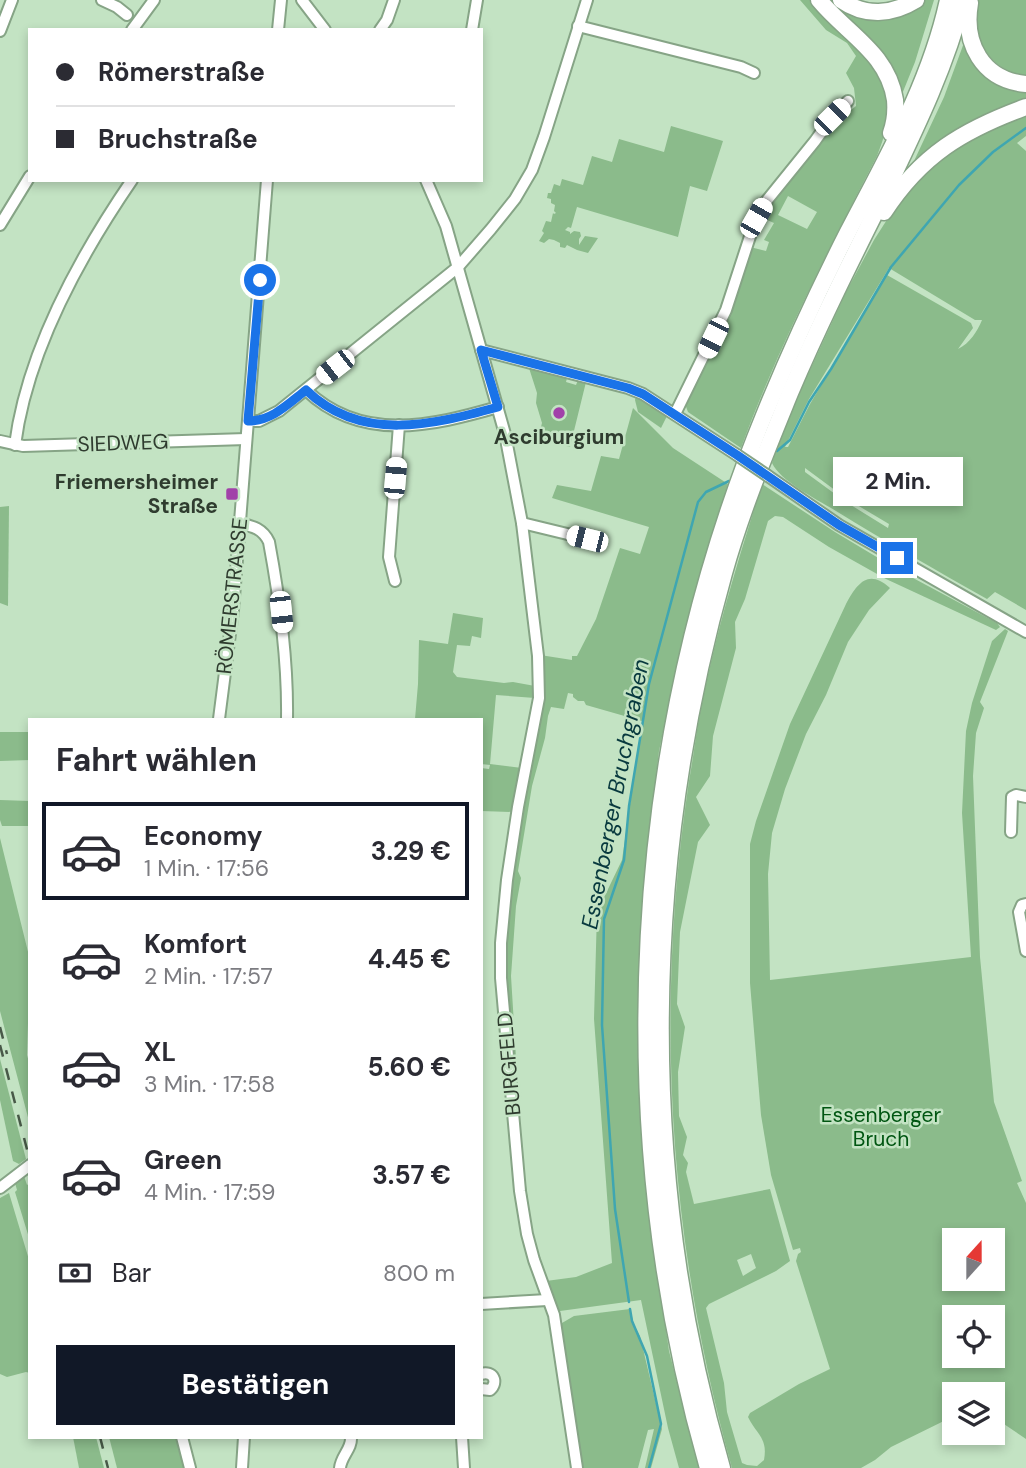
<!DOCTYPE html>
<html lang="de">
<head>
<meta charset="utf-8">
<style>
  :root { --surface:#fff; --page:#f7f7f7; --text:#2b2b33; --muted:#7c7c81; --line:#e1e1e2; --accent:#111827 }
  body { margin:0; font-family:"DM Sans",sans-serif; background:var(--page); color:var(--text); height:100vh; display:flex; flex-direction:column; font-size:26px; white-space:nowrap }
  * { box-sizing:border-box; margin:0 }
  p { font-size:23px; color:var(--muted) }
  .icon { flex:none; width:38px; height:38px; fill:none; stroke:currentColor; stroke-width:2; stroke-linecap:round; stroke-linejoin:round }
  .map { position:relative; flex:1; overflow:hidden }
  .drawer { position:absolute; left:28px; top:718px; width:455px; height:721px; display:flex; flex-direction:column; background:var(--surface); border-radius:0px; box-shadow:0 4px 10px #0003 }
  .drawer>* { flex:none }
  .guide { position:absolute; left:28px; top:28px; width:455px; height:154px; border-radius:0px; box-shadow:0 4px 10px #0003; display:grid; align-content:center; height:154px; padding:0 28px; background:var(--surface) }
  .needle { width:46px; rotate:21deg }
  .tools { position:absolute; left:942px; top:1228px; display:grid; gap:14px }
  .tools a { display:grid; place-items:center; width:63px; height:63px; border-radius:0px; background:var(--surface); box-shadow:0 4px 10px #0003; font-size:35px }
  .end { position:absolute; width:32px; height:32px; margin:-16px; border:9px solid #1a73e8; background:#fff; box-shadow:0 0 0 4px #fff }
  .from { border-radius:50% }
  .bubble { position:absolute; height:49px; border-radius:0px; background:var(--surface); box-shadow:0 4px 10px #0003; font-size:23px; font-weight:700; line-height:49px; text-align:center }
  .car { position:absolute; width:21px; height:42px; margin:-21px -10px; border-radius:9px; box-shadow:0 0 5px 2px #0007; background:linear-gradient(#fff 24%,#345 0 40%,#fff 0 76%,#345 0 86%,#fff 0) }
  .guide b { display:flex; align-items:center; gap:24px; height:66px; font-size:26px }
  .guide b+b { border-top:2px solid var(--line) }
  .guide i { width:18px; height:18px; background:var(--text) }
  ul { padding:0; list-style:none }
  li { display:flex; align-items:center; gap:21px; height:98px; margin:0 14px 10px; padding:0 14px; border:4px solid transparent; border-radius:0px }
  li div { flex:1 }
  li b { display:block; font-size:26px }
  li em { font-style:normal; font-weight:700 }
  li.active { border-color:var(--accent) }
  li>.icon { width:63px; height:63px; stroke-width:1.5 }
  h2 { padding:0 28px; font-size:32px; line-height:84px }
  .pay { display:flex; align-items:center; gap:18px; height:77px; padding:0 28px; font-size:26px }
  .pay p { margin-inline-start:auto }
  .action { display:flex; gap:14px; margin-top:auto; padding:14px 28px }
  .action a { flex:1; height:80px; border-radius:0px; background:var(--accent); color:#fff; font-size:28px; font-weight:700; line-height:80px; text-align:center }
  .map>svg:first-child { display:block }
</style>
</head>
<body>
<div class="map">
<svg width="1026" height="1468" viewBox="0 0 1026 1468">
  <rect width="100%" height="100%" fill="#c3e3c3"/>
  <g fill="#8bbb8b" fill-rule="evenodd">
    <path d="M 800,0 L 811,0 C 823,18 838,29 853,43 C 892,80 897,106 877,156 C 828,251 778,347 741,448 L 688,412 L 685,404 L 750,247 L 766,251 L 769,242 L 764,240 L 774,223 L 760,217 L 834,117 L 851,110 L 856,106 L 854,88 L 846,73 L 856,56 L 847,43 L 826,30 ZM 788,196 L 817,212 L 807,229 L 778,215 Z"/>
    <polygon points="824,0 835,0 851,11 921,0 934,0 915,62 898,104 896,93"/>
    <path d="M 978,0 L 1026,0 L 1026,76 C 987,70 971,37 978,0 Z"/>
    <polygon points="965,40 969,46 1026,88 1026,103 907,176 944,97"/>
    <path d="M 1026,114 L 1026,136 L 1017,143 L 1026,151 L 1026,610 L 995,592 L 987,599 C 936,570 886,542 836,511 C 818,500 780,481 772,463 L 784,426 L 846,292 L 874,240 L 897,204 L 925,172 L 966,141 ZM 889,268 L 975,320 L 982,320 C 977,332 970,343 958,349 L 973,328 L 971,323 L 887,275 L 810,404 L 788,447 L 785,447 L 809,399 ZM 805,468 L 847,499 L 889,524 L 888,528 L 846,502 L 805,472 Z"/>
    <polygon points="671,126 723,141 707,191 690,186 678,237 577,207 571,228 568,227 565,230 570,232 570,234 574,231 580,232 581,236 579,239 579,245 585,236 598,238 588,253 577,250 567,245 565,248 560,247 560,243 554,240 549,239 544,243 539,241 544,233 542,231 546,221 551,222 553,213 554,214 556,213 554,211 555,205 551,203 551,199 547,198 548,193 551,193 554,184 560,186 562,179 583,185 592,156 612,162 619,139 664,152"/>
    <polygon points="529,368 567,378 566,382 576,385 578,380 586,382 570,447 538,439 542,423 536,403 537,393"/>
    <polygon points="636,396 667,416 661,428 638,412 635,400"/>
    <path d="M 633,408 L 673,448 L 728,484 L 703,565 L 678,661 L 659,751 L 648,846 L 638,1012 L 641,1104 L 647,1192 L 669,1351 L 699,1468 L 679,1468 L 668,1428 L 641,1300 L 560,1311 L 555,1311 L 536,1259 L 524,1204 L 504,975 L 505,930 L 523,807 L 542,705 L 540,655 L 572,660 L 572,656 L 577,656 L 596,619 L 620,548 L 640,554 L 649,527 L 552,498 L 557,485 L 591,491 L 601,456 L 619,459 ZM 568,693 L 573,694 L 573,697 L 578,701 L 584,701 L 586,705 L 642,721 L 622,860 L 597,912 L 594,1019 L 612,1263 L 576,1277 L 546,1281 L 532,1232 L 522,1155 L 511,976 L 516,906 L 521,878 L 518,871 L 532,786 L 545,738 L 548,716 L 551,707 L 564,709 Z"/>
    <path d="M 762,484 L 835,532 L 900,571 L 997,623 L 1000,627 L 996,630 L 886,579 L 829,547 L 783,517 L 775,516 L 768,521 L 745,599 L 735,622 L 736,648 L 713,736 L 710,776 L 696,797 L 710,825 L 698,842 L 680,932 L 677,1004 L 685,1027 L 678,1072 L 679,1116 L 687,1137 L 683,1155 L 688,1163 L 686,1172 L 694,1204 L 770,1189 L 790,1261 L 776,1271 L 709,1304 L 706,1308 L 724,1383 L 727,1412 L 742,1463 L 747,1465 L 757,1466 L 764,1460 C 768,1438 757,1435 748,1417 L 750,1413 L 799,1384 L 830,1369 L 796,1261 L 798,1254 L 801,1252 L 800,1248 L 793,1250 L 771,1175 L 761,1115 L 750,983 L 750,844 L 756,821 L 790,724 L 846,604 C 857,584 868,568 890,588 L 869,610 L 848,642 L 826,695 L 806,734 L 785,789 L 772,833 L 768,874 L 770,980 L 971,957 L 962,813 L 966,731 L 972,703 L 992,641 L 1005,629 L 1008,631 L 980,702 L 984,708 L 976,733 L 973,776 L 980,957 L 994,1102 L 1022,1181 L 1017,1183 L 1026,1203 L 1026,1439 L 992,1416 L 992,1395 L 954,1395 L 954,1416 L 891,1447 L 875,1460 L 861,1468 L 732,1468 C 669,1244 654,1012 689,781 C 694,754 697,725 703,698 C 718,625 740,554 762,484 ZM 954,1241 L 992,1241 L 992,1279 L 954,1279 ZM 751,1254 L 756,1268 L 743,1276 L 737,1260 ZM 954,1318 L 992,1318 L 992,1356 L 954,1356 Z"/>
    <polygon points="9,506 8,606 0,603 0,507"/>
    <polygon points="453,613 483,618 481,638 472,636 470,646 457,645 453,672 457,677 504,683 513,682 535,686 535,698 496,695 490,764 522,768 514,812 481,811 481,768 489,769 490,765 481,764 481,719 415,719 418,684 419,640 448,644"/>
    <polygon points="0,732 30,732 30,760 0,761"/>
    <polygon points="0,800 30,801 30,826 2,826 0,820"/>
    <polygon points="0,838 30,960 27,1055 30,1066 30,1125 0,1011"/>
    <polygon points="0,1059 26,1159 19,1164 13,1161 0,1100"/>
    <polygon points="24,1176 27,1185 30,1183 30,1241 15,1192 17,1190 15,1183"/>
    <polygon points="9,1193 30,1263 30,1373 26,1372 7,1377 0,1374 0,1198"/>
    <polygon points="630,1309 634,1325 640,1336 662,1429 651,1468 645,1468 654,1429 648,1430 638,1468 580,1468 560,1329 562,1323 574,1316"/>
    <polygon points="73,1437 96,1437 104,1468 79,1468"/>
    <polygon points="109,1437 176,1437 184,1468 117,1468"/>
  </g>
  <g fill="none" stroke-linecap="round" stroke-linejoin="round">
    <g stroke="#3fa6b1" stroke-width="2.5">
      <polyline points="777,451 790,440 809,402 831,369 891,267 959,185 993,152 1026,128"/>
      <polyline points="629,1302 615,1209 602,1025 604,919 624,860 629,806 649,684 698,502 706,492 729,481"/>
      <polyline points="630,1309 632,1321 647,1356 661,1424 649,1468"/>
    </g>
    <defs>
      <g id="minor">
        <polyline points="102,0 117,7 127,15"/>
        <polyline points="302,0 325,30"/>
        <polyline points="578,26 741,67 754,73"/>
        <polyline points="132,30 154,0"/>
        <polyline points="278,30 281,0"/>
        <polyline points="380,30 387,20 394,0"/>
        <polyline points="472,30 477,0"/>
        <polyline points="0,31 12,0"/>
        <polyline points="426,180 446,226 505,434 522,523 538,656 539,698 518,807 507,880 501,943 501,978 520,1191 527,1234 534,1260 554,1315 577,1468"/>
        <polyline points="0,225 30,176"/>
        <polyline points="481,350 628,388 643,394 737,455"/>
        <path d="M 306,390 C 361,443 432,426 498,407"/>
        <polyline points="675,414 726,310 756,218 764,204 815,141 832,117 848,101"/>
        <polyline points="248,421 259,421 279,411 458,267 491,229 515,199 532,170 544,137 587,0"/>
        <polyline points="0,441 23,446 246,439"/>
        <path d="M 15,445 C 27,352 80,256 132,180"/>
        <polyline points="768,476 839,525 1026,632"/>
        <polyline points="522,523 588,539"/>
        <path d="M 241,524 C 253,526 263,529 269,542 C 280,601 288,659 287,719"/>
        <polyline points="395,581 389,557 399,425"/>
        <polyline points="219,719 233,610 267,180"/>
        <polyline points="1011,832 1012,797 1016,795 1026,797"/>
        <polyline points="1026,904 1022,905 1019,912 1026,951"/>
        <polyline points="0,1188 30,1165"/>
        <polyline points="481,1304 547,1300"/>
        <path d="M 481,1374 C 493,1370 499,1382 490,1390 L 481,1389"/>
        <polyline points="182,1437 190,1468"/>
        <polyline points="462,1437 464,1468"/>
        <polyline points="242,1468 244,1437"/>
        <path d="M 340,1468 C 341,1456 352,1449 351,1437"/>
      </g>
      <g id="highway">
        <path d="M 819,0 C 847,34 888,53 895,100 C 896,112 895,122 891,133"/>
        <path d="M 841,0 C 865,17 892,15 916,0"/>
        <path d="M 970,3 C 963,43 982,80 1026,84"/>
        <path d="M 884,212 C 921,155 963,130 1026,107"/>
        <path d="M 708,1468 C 610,1126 629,743 765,413 C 790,352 818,291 848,232 C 887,157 930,83 948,0"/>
        <path d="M 722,1468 C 638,1177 642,864 724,573 C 741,512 766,452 790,393 C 818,327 850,263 882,199 C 913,134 945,70 963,0"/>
      </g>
    </defs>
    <use href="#minor" stroke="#86a486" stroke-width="14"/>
    <use href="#highway" stroke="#86a486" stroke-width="19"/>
    <use href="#minor" stroke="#fff" stroke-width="10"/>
    <use href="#highway" stroke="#fff" stroke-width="16"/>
    <g stroke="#485948" stroke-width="2.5" stroke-dasharray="12 12" stroke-linecap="butt">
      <polyline points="0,1027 7,1054"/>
      <polyline points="0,1045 30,1161"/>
      <polyline points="100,1437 108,1468"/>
    </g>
    <defs>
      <polyline id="minor-bridge" points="737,455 768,476"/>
    </defs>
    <use href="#minor-bridge" stroke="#86a486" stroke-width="14" stroke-linecap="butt"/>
    <use href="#minor-bridge" stroke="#fff" stroke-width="10"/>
  </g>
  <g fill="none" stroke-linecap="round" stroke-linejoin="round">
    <path stroke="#1a73e8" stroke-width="9" d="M 260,280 L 248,421 C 272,421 288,404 306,390 C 361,443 432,425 498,407 L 481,350 L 628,388 L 643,394 L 737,455 L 839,525 L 897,558"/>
  </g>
  <g fill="#a141a9" stroke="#c3e3c3" stroke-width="2.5">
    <circle cx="559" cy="413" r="7"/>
    <rect x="225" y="487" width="14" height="14" rx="3.5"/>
  </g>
  <g text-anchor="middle" stroke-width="5" stroke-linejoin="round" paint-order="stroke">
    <g font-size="21" font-weight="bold" fill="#2f3c2f" stroke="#c3e3c3">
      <text x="559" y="444">Asciburgium</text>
      <text x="218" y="489" text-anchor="end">Friemersheimer<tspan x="218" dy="24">Straße</tspan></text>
    </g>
    <g font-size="21" fill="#2f3c2f" stroke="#c3e3c3">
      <text transform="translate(123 443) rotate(-2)" y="7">SIEDWEG</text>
      <text transform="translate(232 596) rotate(-84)" y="7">RÖMERSTRASSE</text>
      <text transform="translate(509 1064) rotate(-95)" y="7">BURGFELD</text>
    </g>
    <g font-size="21" fill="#015612" stroke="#c3e3c3">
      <text x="881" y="1122">Essenberger<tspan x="881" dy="24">Bruch</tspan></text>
    </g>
    <g font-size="23" font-style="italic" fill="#08393e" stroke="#c3e3c3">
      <text transform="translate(615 794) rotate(-79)" y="8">Essenberger Bruchgraben</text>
    </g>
  </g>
</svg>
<div class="tools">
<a><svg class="needle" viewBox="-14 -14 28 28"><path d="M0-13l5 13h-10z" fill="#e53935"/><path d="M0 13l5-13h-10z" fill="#7c7c81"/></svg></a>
<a><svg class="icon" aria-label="locate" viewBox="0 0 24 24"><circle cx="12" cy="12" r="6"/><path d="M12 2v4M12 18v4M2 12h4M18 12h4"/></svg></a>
<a><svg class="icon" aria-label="layers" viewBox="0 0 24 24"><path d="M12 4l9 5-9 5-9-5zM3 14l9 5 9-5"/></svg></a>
</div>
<i class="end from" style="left:260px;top:280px"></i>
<i class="end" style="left:897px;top:558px"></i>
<div class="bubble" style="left:833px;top:457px;width:130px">2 Min.</div>
<i class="car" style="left:832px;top:117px;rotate:45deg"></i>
<i class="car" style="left:756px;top:218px;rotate:30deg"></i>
<i class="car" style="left:713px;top:338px;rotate:206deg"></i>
<i class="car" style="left:335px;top:367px;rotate:232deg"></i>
<i class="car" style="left:395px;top:478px;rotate:5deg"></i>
<i class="car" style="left:587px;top:539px;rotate:284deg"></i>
<i class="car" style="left:281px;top:612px;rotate:174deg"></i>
<div class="guide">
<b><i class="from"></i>Römerstraße</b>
<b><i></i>Bruchstraße</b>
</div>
<section class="drawer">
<h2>Fahrt wählen</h2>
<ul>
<li class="active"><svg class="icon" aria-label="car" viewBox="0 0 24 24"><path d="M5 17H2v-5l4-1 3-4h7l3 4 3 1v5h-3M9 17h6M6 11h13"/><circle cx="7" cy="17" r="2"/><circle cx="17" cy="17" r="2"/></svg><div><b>Economy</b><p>1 Min. · 17:56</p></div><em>3.29 €</em></li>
<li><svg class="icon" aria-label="car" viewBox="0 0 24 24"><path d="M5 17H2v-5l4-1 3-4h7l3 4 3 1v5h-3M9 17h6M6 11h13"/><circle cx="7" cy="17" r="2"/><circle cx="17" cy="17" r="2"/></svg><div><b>Komfort</b><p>2 Min. · 17:57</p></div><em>4.45 €</em></li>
<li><svg class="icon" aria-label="car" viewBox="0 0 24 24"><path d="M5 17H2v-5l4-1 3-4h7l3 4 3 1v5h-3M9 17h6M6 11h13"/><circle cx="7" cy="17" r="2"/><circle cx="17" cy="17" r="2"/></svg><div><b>XL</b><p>3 Min. · 17:58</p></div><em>5.60 €</em></li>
<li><svg class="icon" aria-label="car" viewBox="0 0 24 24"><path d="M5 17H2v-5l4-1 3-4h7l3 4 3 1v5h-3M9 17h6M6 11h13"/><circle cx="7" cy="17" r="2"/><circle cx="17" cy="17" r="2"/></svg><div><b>Green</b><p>4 Min. · 17:59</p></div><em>3.57 €</em></li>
</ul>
<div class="pay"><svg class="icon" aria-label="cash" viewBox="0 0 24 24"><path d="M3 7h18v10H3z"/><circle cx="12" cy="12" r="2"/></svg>Bar<p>800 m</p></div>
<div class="action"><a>Bestätigen</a></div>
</section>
</div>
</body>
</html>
